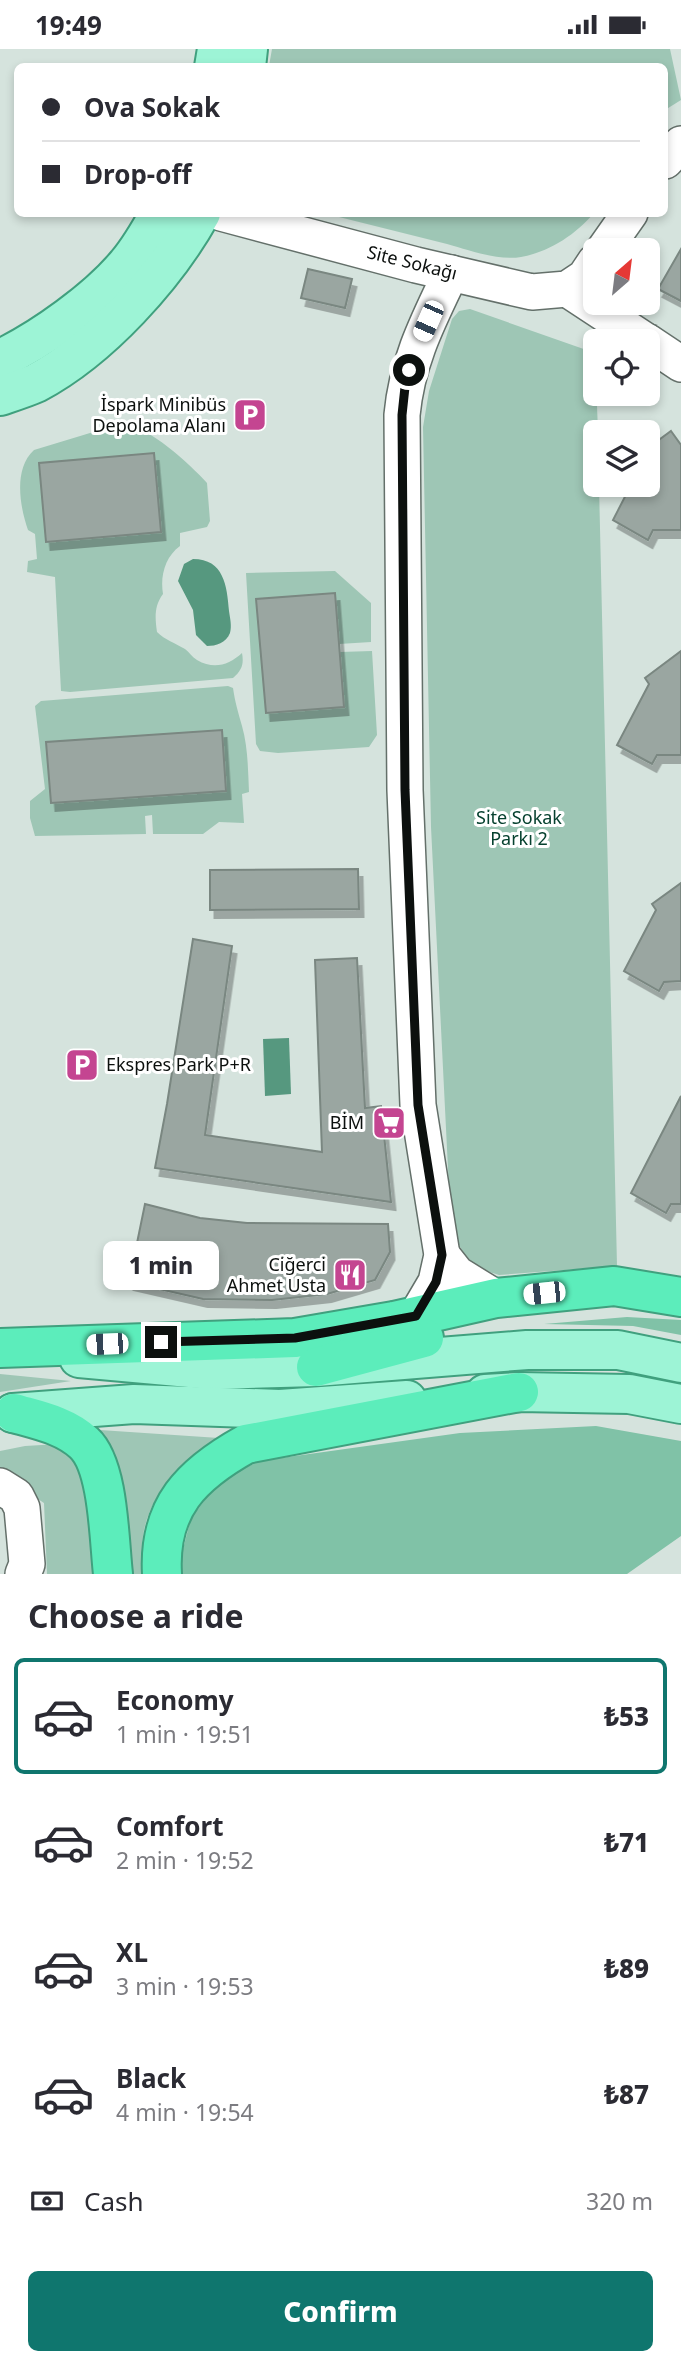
<!DOCTYPE html>
<html lang="en">
<head>
<meta charset="utf-8">
<style>
  :root { --surface:#fff; --page:#f2f2f3; --text:#2b2b33; --muted:#7c7c81; --line:#e1e1e2; --accent:#0f766e }
  body { margin:0; font-family:"Noto Sans",sans-serif; background:var(--page); color:var(--text); height:100vh; display:flex; flex-direction:column; font-size:26px; white-space:nowrap }
  * { box-sizing:border-box; margin:0 }
  p { font-size:23px; color:var(--muted) }
  .icon { flex:none; width:38px; height:38px; fill:none; stroke:currentColor; stroke-width:2; stroke-linecap:round; stroke-linejoin:round }
  .map { position:relative; height:1525px; overflow:hidden }
  .drawer { display:flex; flex-direction:column; background:var(--surface); flex:1 }
  .drawer>* { flex:none }
  .hud { position:absolute; left:14px; top:14px; width:654px; height:154px; border-radius:10px; box-shadow:0 4px 10px #0003; display:grid; align-content:center; height:154px; padding:0 28px; background:var(--surface) }
  .needle { width:46px; rotate:28deg }
  .controls { position:absolute; left:583px; top:189px; display:grid; gap:14px }
  .controls a { display:grid; place-items:center; width:77px; height:77px; border-radius:10px; background:var(--surface); box-shadow:0 4px 10px #0003; font-size:35px }
  .end { position:absolute; width:32px; height:32px; margin:-16px; border:9px solid #0c100e; background:#fff; box-shadow:0 0 0 4px #fff }
  .from { border-radius:50% }
  .bubble { position:absolute; height:49px; border-radius:10px; background:var(--surface); box-shadow:0 4px 10px #0003; font-size:23px; font-weight:800; line-height:49px; text-align:center }
  .car { position:absolute; width:21px; height:42px; margin:-21px -10px; border-radius:9px; box-shadow:0 0 5px 2px #0007; background:linear-gradient(#fff 24%,#345 0 40%,#fff 0 76%,#345 0 86%,#fff 0) }
  .hud b { display:flex; align-items:center; gap:24px; height:66px; font-size:26px }
  .hud b+b { border-top:2px solid var(--line) }
  .hud i { width:18px; height:18px; background:var(--text) }
  ul { padding:0; list-style:none }
  li { display:flex; align-items:center; gap:21px; height:116px; margin:0 14px 10px; padding:0 14px; border:4px solid transparent; border-radius:10px }
  li div { flex:1 }
  li b { display:block; font-size:26px }
  li em { font-style:normal; font-weight:800 }
  li.selected { border-color:var(--accent) }
  li>.icon { width:63px; height:63px; stroke-width:1.5 }
  h2 { padding:0 28px; font-size:32px; line-height:84px }
  .pay { display:flex; align-items:center; gap:18px; height:77px; padding:0 28px; font-size:26px }
  .pay p { margin-inline-start:auto }
  .cta { display:flex; gap:14px; margin-top:auto; padding:14px 28px }
  .cta a { flex:1; height:80px; border-radius:10px; background:var(--accent); color:#fff; font-size:28px; font-weight:800; line-height:80px; text-align:center }
  .status { display:flex; justify-content:space-between; align-items:center; height:49px; padding:0 35px; background:var(--surface); direction:ltr }
  .status svg { height:19px; fill:currentColor }
  .map>svg:first-child { display:block }
</style>
</head>
<body>
<div class="status"><b>19:49</b><svg viewBox="0 0 49 12"><path d="M0 12V9h3v3zM5 12V6h3v6zM10 12V3h3v9zM15 12V0h3v12zM26 1h20v11H26zM47 4h2v5h-2z"/></svg></div>
<div class="map">
<svg width="681" height="1525" viewBox="0 0 681 1525">
  <defs>
    <filter id="shadow"><feDropShadow dx="4.5" dy="8" stdDeviation="0" flood-color="#0004"/></filter>
  </defs>
  <rect width="100%" height="100%" fill="#d5e3dd"/>
  <g fill="#9ec6b5">
    <polygon points="272,0 670,0 681,51 665,61 665,18 269,17"/>
    <path d="M 327,165 L 593,165 C 575,186 549,203 521,208 C 498,212 469,201 447,195 C 407,185 367,175 327,165 Z"/>
    <path d="M 470,260 L 595,304 L 598,383 L 595,383 L 595,436 L 599,436 L 617,1217 L 499,1226 C 471,1218 463,1206 451,1180 L 431,778 L 423,378 L 429,342 L 452,270 L 459,262 Z"/>
    <path d="M 123,374 C 149,378 189,414 207,434 L 210,472 L 207,478 L 180,484 L 180,497 C 165,508 160,527 163,545 C 154,557 155,569 157,583 C 165,591 175,594 185,600 C 189,603 192,608 197,611 C 214,621 229,616 242,604 C 244,615 242,621 233,629 L 70,643 L 61,642 L 55,528 L 27,523 L 28,512 L 37,510 L 35,485 L 28,481 C 20,458 13,420 34,401 Z"/>
    <polygon points="335,522 371,554 371,593 339,595 340,603 372,602 377,686 369,698 278,704 260,702 256,695 246,524"/>
    <path d="M 228,637 L 233,639 C 235,653 238,663 242,677 C 248,698 248,721 249,743 L 242,745 L 244,774 L 219,773 L 203,785 L 153,785 L 152,766 L 145,767 L 146,785 L 35,787 L 30,769 L 30,752 L 45,740 L 35,657 L 41,652 Z"/>
    <polygon points="0,1325 71,1332 0,1343"/>
    <path d="M 100,1381 L 219,1389 C 186,1412 153,1439 144,1481 C 141,1494 144,1511 144,1525 L 131,1525 L 125,1464 L 114,1402 Z"/>
    <polygon points="59,1395 77,1407 86,1437 99,1525 47,1525 44,1454 0,1425 0,1402 25,1397"/>
  </g>
  <g fill="#80c2a7">
    <polygon points="627,1268 681,1271 681,1286 633,1277 544,1275"/>
    <polygon points="596,1377 681,1392 681,1487 627,1525 181,1525 182,1504 191,1469 208,1447 205,1439 259,1412 460,1384"/>
  </g>
  <g fill="#56987f">
    <path d="M 193,510 C 224,510 227,537 229,562 C 230,569 232,577 230,584 C 226,594 216,597 207,597 L 196,586 L 193,561 L 178,532 L 184,515 Z"/>
    <polygon points="289,989 291,1045 265,1047 263,990"/>
  </g>
  <g fill="#9aa6a1" stroke="#7a8781" stroke-width="2" filter="url(#shadow)">
    <polygon points="681,200 681,252 658,240"/>
    <polygon points="308,220 352,230 345,259 301,249"/>
    <polygon points="671,382 681,396 681,481 653,481 648,491 613,471 631,436 648,436 648,399"/>
    <polygon points="154,404 161,483 46,493 39,414"/>
    <polygon points="335,544 344,658 266,664 256,550"/>
    <polygon points="681,602 681,706 657,706 652,715 617,696 649,635 645,629"/>
    <polygon points="222,681 226,742 51,754 46,693"/>
    <polygon points="358,820 359,860 210,861 210,821"/>
    <polygon points="681,834 681,932 664,933 659,942 624,922 656,861 652,855"/>
    <polygon points="193,890 232,897 205,1086 322,1103 315,911 357,909 365,1059 381,1057 391,1153 155,1119 167,1055"/>
    <polygon points="681,1047 681,1155 671,1155 666,1164 631,1144"/>
    <polygon points="145,1155 200,1169 247,1174 388,1175 390,1203 375,1231 327,1245 272,1251 203,1250 129,1233"/>
  </g>
  <g fill="none" stroke-linecap="round" stroke-linejoin="round">
    <defs>
      <g id="minor">
        <polyline points="665,112 681,95"/>
        <polyline points="221,164 416,216 532,243 567,240 585,228 595,213"/>
        <polyline points="604,201 630,164"/>
        <polyline points="567,240 646,292"/>
        <polyline points="648,293 681,315"/>
        <polyline points="442,1206 457,1225 496,1249"/>
        <path d="M 416,1267 L 436,1233 L 442,1206 L 418,1056 L 405,741 L 402,366 C 407,312 428,272 451,224"/>
        <polyline points="0,1437 16,1447 22,1459 27,1515 23,1525"/>
      </g>
      <g id="major">
        <polyline points="214,18 217,0"/>
        <polyline points="246,18 248,0"/>
        <path d="M 0,310 C 41,291 98,250 127,215 C 140,200 150,182 160,164"/>
        <path d="M 0,347 C 12,343 25,339 36,334 C 100,300 166,227 201,164"/>
        <polyline points="79,1309 212,1321 316,1318 527,1301 618,1301 681,1314"/>
        <polyline points="485,1345 519,1343 629,1345 681,1355"/>
        <polyline points="13,1364 134,1355 280,1360 407,1351"/>
      </g>
      <g id="highway">
        <polyline points="0,1299 295,1289 394,1272 496,1249 614,1237 681,1248"/>
        <polyline points="316,1318 424,1289"/>
        <path d="M 14,1364 C 38,1371 65,1376 84,1394 C 109,1417 109,1491 113,1525"/>
        <path d="M 162,1525 C 158,1458 192,1425 246,1395 L 519,1343"/>
      </g>
    </defs>
    <use href="#minor" stroke="#64706a" stroke-width="38"/>
    <use href="#major" stroke="#40a07e" stroke-width="42"/>
    <use href="#highway" stroke="#40a07e" stroke-width="42"/>
    <use href="#minor" stroke="#fff" stroke-width="35"/>
    <use href="#major" stroke="#9df4d6" stroke-width="38"/>
    <use href="#highway" stroke="#5cedbb" stroke-width="38"/>
  </g>
  <g fill="none" stroke-linecap="round" stroke-linejoin="round">
    <polyline stroke="#0c100e" stroke-width="9" points="161,1293 295,1289 416,1267 436,1233 442,1206 418,1056 405,741 402,366 405,338 409,321"/>
  </g>
  <defs>
    <symbol id="parking-square" viewBox="-11 -11 22 22"><rect x="-9" y="-9" width="18" height="18" rx="4" fill="#c44591" stroke="#fff"/><path d="M-3.5-5.5H1a3.5 3.5 0 0 1 0 7H-1V5.5H-3.5ZM-1-3.4V-.6H.8a1.4 1.4 0 0 0 0-2.8Z" fill="#fff"/></symbol>
    <symbol id="supermarket-square" viewBox="-11 -11 22 22"><rect x="-9" y="-9" width="18" height="18" rx="4" fill="#c44591" stroke="#fff"/><path d="M-6-5.5h2.5l.6 2H6L4.5 2H-2.5L-4.4-4H-6ZM-1.5 3.2a1.3 1.3 0 1 0 .1 0ZM3 3.2a1.3 1.3 0 1 0 .1 0Z" fill="#fff"/></symbol>
    <symbol id="restaurant-square" viewBox="-11 -11 22 22"><rect x="-9" y="-9" width="18" height="18" rx="4" fill="#c44591" stroke="#fff"/><path d="M-5-6h1v4h1v-4h1v4h1v-4h1v5L-1.5 .5V6h-2V.5L-5-1ZM5-6V6H3V1.5H1.5Q1.5-4 5-6Z" fill="#fff"/></symbol>
  </defs>
  <g fill-rule="evenodd">
    <use href="#parking-square" x="231" y="347" width="38" height="38"/>
    <use href="#parking-square" x="63" y="997" width="38" height="38"/>
    <use href="#supermarket-square" x="370" y="1055" width="38" height="38"/>
    <use href="#restaurant-square" x="331" y="1207" width="38" height="38"/>
  </g>
  <g text-anchor="middle" stroke-width="6" stroke-linejoin="round" paint-order="stroke">
    <g font-size="18" fill="#0c100e" stroke="#fff">
      <text transform="translate(412 214) rotate(14)" y="6">Site Sokağı</text>
    </g>
    <g font-size="18" fill="#0c100e" stroke="#fff" text-anchor="end">
      <text x="226" y="362">İspark Minibüs<tspan x="226" dy="21">Depolama Alanı</tspan></text>
      <text x="106" y="1022" text-anchor="start">Ekspres Park P+R</text>
      <text x="364" y="1080">BİM</text>
      <text x="326" y="1222">Ciğerci<tspan x="326" dy="21">Ahmet Usta</tspan></text>
    </g>
    <g font-size="18" fill="#06412f" stroke="#fff">
      <text x="519" y="775">Site Sokak<tspan x="519" dy="21">Parkı 2</tspan></text>
    </g>
  </g>
</svg>
<div class="controls">
<a><svg class="needle" viewBox="-14 -14 28 28"><path d="M0-13l5 13h-10z" fill="#e53935"/><path d="M0 13l5-13h-10z" fill="#7c7c81"/></svg></a>
<a><svg class="icon" aria-label="locate" viewBox="0 0 24 24"><circle cx="12" cy="12" r="6"/><path d="M12 2v4M12 18v4M2 12h4M18 12h4"/></svg></a>
<a><svg class="icon" aria-label="layers" viewBox="0 0 24 24"><path d="M12 4l9 5-9 5-9-5zM3 14l9 5 9-5"/></svg></a>
</div>
<i class="end from" style="left:409px;top:321px"></i>
<i class="end" style="left:161px;top:1293px"></i>
<div class="bubble" style="left:103px;top:1192px;width:116px">1 min</div>
<i class="car" style="left:428px;top:272px;rotate:204deg"></i>
<i class="car" style="left:544px;top:1244px;rotate:264deg"></i>
<i class="car" style="left:107px;top:1295px;rotate:268deg"></i>
<div class="hud">
<b><i class="from"></i>Ova Sokak</b>
<b><i></i>Drop-off</b>
</div>
</div>
<section class="drawer">
<h2>Choose a ride</h2>
<ul>
<li class="selected"><svg class="icon" aria-label="car" viewBox="0 0 24 24"><path d="M5 17H2v-5l4-1 3-4h7l3 4 3 1v5h-3M9 17h6M6 11h13"/><circle cx="7" cy="17" r="2"/><circle cx="17" cy="17" r="2"/></svg><div><b>Economy</b><p>1 min · 19:51</p></div><em>₺53</em></li>
<li><svg class="icon" aria-label="car" viewBox="0 0 24 24"><path d="M5 17H2v-5l4-1 3-4h7l3 4 3 1v5h-3M9 17h6M6 11h13"/><circle cx="7" cy="17" r="2"/><circle cx="17" cy="17" r="2"/></svg><div><b>Comfort</b><p>2 min · 19:52</p></div><em>₺71</em></li>
<li><svg class="icon" aria-label="car" viewBox="0 0 24 24"><path d="M5 17H2v-5l4-1 3-4h7l3 4 3 1v5h-3M9 17h6M6 11h13"/><circle cx="7" cy="17" r="2"/><circle cx="17" cy="17" r="2"/></svg><div><b>XL</b><p>3 min · 19:53</p></div><em>₺89</em></li>
<li><svg class="icon" aria-label="car" viewBox="0 0 24 24"><path d="M5 17H2v-5l4-1 3-4h7l3 4 3 1v5h-3M9 17h6M6 11h13"/><circle cx="7" cy="17" r="2"/><circle cx="17" cy="17" r="2"/></svg><div><b>Black</b><p>4 min · 19:54</p></div><em>₺87</em></li>
</ul>
<div class="pay"><svg class="icon" aria-label="cash" viewBox="0 0 24 24"><path d="M3 7h18v10H3z"/><circle cx="12" cy="12" r="2"/></svg>Cash<p>320 m</p></div>
<div class="cta"><a>Confirm</a></div>
</section>
</body>
</html>
